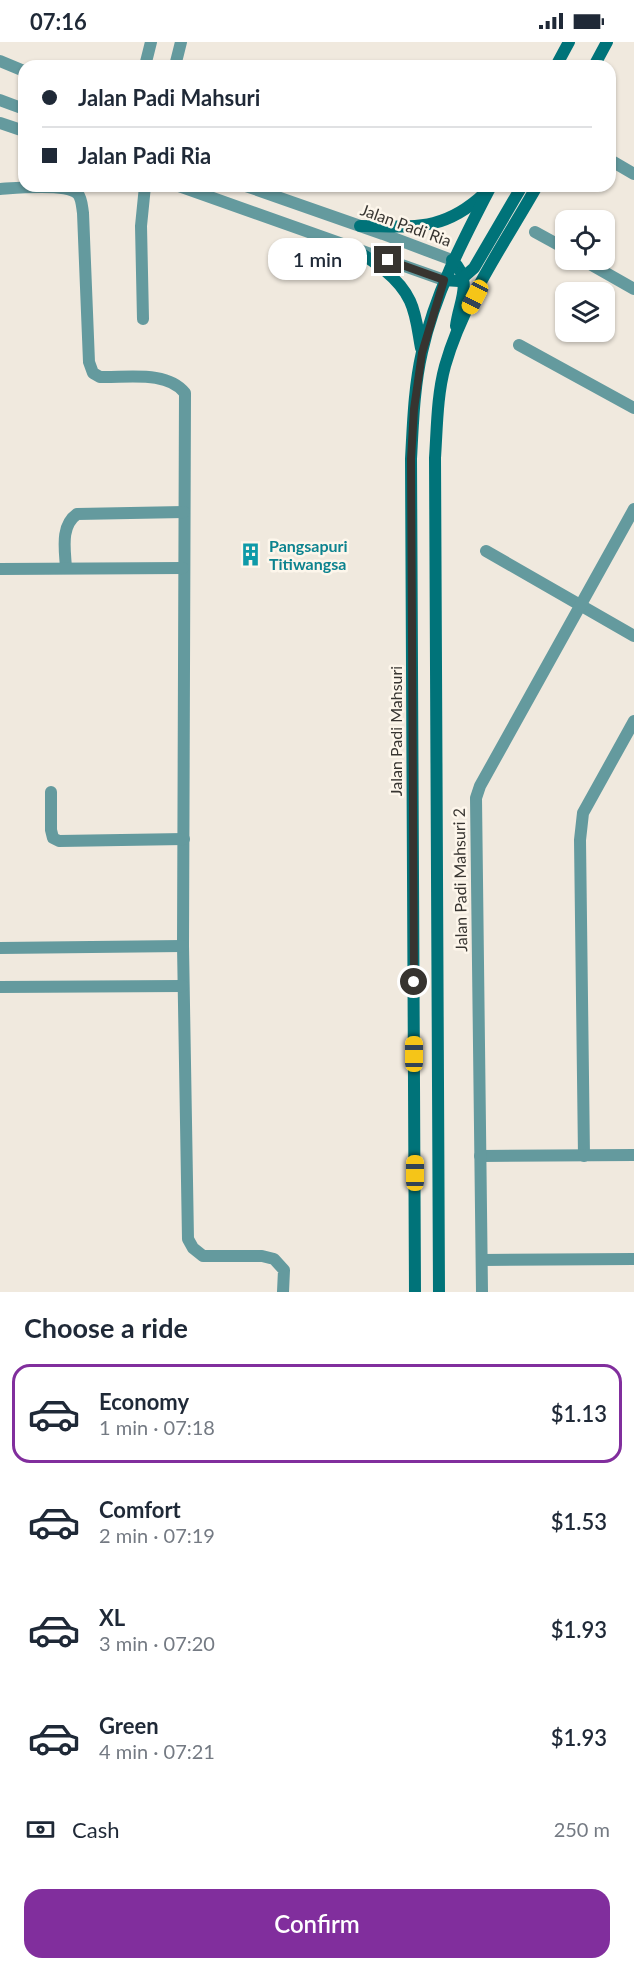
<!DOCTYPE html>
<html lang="en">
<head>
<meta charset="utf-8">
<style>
  :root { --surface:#fff; --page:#f2f2f3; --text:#1f2937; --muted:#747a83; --line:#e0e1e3; --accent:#812e9d }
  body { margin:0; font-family:Lato,sans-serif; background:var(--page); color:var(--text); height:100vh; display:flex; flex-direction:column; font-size:22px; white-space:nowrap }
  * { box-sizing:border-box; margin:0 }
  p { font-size:20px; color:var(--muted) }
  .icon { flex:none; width:33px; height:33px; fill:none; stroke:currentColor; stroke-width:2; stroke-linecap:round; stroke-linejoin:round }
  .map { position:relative; height:1250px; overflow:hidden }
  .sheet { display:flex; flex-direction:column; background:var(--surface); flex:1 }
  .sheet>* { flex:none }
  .banner { position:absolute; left:18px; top:18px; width:598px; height:132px; border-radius:18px; box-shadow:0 2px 4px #0004; display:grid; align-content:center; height:132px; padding:0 24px; background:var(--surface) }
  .tools { position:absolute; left:555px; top:168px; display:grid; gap:12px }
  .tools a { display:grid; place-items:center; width:60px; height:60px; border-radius:12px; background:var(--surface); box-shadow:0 2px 4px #0004; font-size:30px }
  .end { position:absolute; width:27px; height:27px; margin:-14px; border:8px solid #373430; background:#fff; box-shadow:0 0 0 3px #fff }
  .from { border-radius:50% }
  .bubble { position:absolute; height:42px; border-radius:18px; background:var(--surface); box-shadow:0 2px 4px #0004; font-size:20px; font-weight:600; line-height:42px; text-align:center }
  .car { position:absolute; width:18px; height:36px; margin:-18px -9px; border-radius:8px; box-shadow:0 0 4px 2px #0007; background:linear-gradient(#f5c518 24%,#345 0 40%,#f5c518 0 76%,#345 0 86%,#f5c518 0) }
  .banner b { display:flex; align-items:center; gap:21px; height:57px; font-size:22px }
  .banner b+b { border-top:2px solid var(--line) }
  .banner i { width:15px; height:15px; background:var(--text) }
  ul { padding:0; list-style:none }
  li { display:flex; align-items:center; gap:18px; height:99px; margin:0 12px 9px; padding:0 12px; border:3px solid transparent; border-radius:18px }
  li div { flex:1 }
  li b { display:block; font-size:22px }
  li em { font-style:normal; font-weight:600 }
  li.on { border-color:var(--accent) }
  li>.icon { width:54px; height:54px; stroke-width:1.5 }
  h2 { padding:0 24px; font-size:27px; line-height:72px }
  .pay { display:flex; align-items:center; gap:15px; height:66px; padding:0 24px; font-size:22px }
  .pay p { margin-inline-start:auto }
  .action { display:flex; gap:12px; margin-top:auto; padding:12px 24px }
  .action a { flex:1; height:69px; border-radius:18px; background:var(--accent); color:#fff; font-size:24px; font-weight:600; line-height:69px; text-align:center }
  .status { display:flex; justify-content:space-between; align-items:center; height:42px; padding:0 30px; background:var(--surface); direction:ltr }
  .status svg { height:16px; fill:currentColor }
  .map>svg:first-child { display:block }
</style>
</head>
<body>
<div class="status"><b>07:16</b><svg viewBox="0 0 49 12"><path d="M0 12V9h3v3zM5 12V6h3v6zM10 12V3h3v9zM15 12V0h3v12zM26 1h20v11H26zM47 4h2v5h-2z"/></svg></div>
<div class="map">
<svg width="634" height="1250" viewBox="0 0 634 1250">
  <rect width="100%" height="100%" fill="#f0e9de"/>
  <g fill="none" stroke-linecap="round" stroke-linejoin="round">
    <g stroke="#649a9e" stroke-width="12">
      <polyline points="0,19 24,29"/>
      <polyline points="145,24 151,0"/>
      <polyline points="175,24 181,0"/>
      <polyline points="535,190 566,207"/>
      <polyline points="583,218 634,247"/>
      <polyline points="143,277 141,184 145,144"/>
      <polyline points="584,1114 580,798 583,771 634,679"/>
      <polyline points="482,1218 634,1217"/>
    </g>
    <g stroke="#649a9e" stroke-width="12">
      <polyline points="610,118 634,132"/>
      <path d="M 0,147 C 16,146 67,141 78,152 C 82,157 82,165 83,171 L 89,320 L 93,331 L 100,335 C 126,336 167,328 185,351 L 183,904 L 188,1197 L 193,1206 L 203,1214 L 262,1214 L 274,1217 L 284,1228 L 283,1250"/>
      <polyline points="519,303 634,366"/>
      <polyline points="486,509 634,594"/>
      <path d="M 66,526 C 65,508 60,484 77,472 L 184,470"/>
      <polyline points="0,527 183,526"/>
      <polyline points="51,750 51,788 53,796 59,799 184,797"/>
      <polyline points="0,906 183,904"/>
      <polyline points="0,945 183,944"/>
      <polyline points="480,1114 634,1113"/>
      <polyline points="482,1250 476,756 480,744 634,467"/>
    </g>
    <g stroke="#649a9e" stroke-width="12">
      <polyline points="0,58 24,67"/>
      <polyline points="0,81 24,89"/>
      <polyline points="179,144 444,238"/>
      <polyline points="246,144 383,192 452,218"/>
    </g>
    <g stroke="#007379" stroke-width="12">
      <polyline points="556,24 569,0"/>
      <polyline points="594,24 607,0"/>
      <path d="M 360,184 C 412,184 442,191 484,152"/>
      <path d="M 351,205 C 372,218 399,235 410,259 C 417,274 418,291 421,306"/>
      <path d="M 452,218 C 474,239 459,259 456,284"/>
      <polyline points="444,238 459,239 474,226 522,144"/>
      <path d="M 415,1250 L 411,417 C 413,381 414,345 422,310 C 435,251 463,198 491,144"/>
      <path d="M 439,1250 L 435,416 C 437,386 437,353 445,324 C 463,260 504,202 537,144"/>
    </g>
  </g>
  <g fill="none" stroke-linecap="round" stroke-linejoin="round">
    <polyline stroke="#373430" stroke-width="8" points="388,218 444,238 422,311 414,367 411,417 414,940"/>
  </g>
  <defs>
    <symbol id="building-bare" viewBox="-9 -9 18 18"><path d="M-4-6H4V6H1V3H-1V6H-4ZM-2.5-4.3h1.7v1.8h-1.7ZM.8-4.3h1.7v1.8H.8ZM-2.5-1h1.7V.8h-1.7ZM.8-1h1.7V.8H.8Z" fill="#0f9aa8" stroke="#fdf6eb" stroke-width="2.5" paint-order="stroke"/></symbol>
  </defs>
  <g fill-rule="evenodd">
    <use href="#building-bare" x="234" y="496" width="33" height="33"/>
  </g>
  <g text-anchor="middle" stroke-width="5" stroke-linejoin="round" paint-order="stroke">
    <g font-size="16" fill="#373430" stroke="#fdf6eb">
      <text transform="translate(406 183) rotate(20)" y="6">Jalan Padi Ria</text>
      <text transform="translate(396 689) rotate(-90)" y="6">Jalan Padi Mahsuri</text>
      <text transform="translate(460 838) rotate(-91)" y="6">Jalan Padi Mahsuri 2</text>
    </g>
    <g font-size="16" font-weight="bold" fill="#0d838f" stroke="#fdf6eb" text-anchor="start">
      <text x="269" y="510">Pangsapuri<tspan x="269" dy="18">Titiwangsa</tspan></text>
    </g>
  </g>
</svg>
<div class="tools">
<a><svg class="icon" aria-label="locate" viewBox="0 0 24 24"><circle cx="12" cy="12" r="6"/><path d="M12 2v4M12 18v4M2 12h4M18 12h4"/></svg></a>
<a><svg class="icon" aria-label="layers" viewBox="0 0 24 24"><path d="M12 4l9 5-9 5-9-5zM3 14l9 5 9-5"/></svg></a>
</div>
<i class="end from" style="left:414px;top:940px"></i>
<i class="end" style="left:388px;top:218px"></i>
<div class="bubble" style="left:268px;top:196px;width:99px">1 min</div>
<i class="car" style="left:475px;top:255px;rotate:207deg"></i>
<i class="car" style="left:414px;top:1012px;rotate:0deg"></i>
<i class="car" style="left:415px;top:1131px;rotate:0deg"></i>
<div class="banner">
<b><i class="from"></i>Jalan Padi Mahsuri</b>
<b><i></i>Jalan Padi Ria</b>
</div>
</div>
<section class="sheet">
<h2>Choose a ride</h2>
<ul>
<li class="on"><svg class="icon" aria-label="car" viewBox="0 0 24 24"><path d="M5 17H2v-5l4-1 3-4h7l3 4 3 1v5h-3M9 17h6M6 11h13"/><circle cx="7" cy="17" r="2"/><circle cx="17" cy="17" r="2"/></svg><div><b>Economy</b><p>1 min · 07:18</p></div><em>$1.13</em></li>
<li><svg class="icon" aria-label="car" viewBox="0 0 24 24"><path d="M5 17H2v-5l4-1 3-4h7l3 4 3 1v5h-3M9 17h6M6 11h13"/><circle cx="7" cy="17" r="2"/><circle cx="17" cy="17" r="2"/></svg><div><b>Comfort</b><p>2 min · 07:19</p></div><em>$1.53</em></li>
<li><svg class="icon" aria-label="car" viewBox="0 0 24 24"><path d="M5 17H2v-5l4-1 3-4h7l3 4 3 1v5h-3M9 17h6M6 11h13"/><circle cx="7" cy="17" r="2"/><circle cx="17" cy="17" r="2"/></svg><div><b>XL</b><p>3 min · 07:20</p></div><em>$1.93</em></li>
<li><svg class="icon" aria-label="car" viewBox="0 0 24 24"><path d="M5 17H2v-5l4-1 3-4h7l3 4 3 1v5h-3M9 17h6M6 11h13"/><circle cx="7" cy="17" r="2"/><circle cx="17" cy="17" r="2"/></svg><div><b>Green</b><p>4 min · 07:21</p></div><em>$1.93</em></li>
</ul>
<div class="pay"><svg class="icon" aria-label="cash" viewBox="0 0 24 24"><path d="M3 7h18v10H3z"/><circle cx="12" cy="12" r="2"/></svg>Cash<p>250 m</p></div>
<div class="action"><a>Confirm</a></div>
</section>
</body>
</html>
